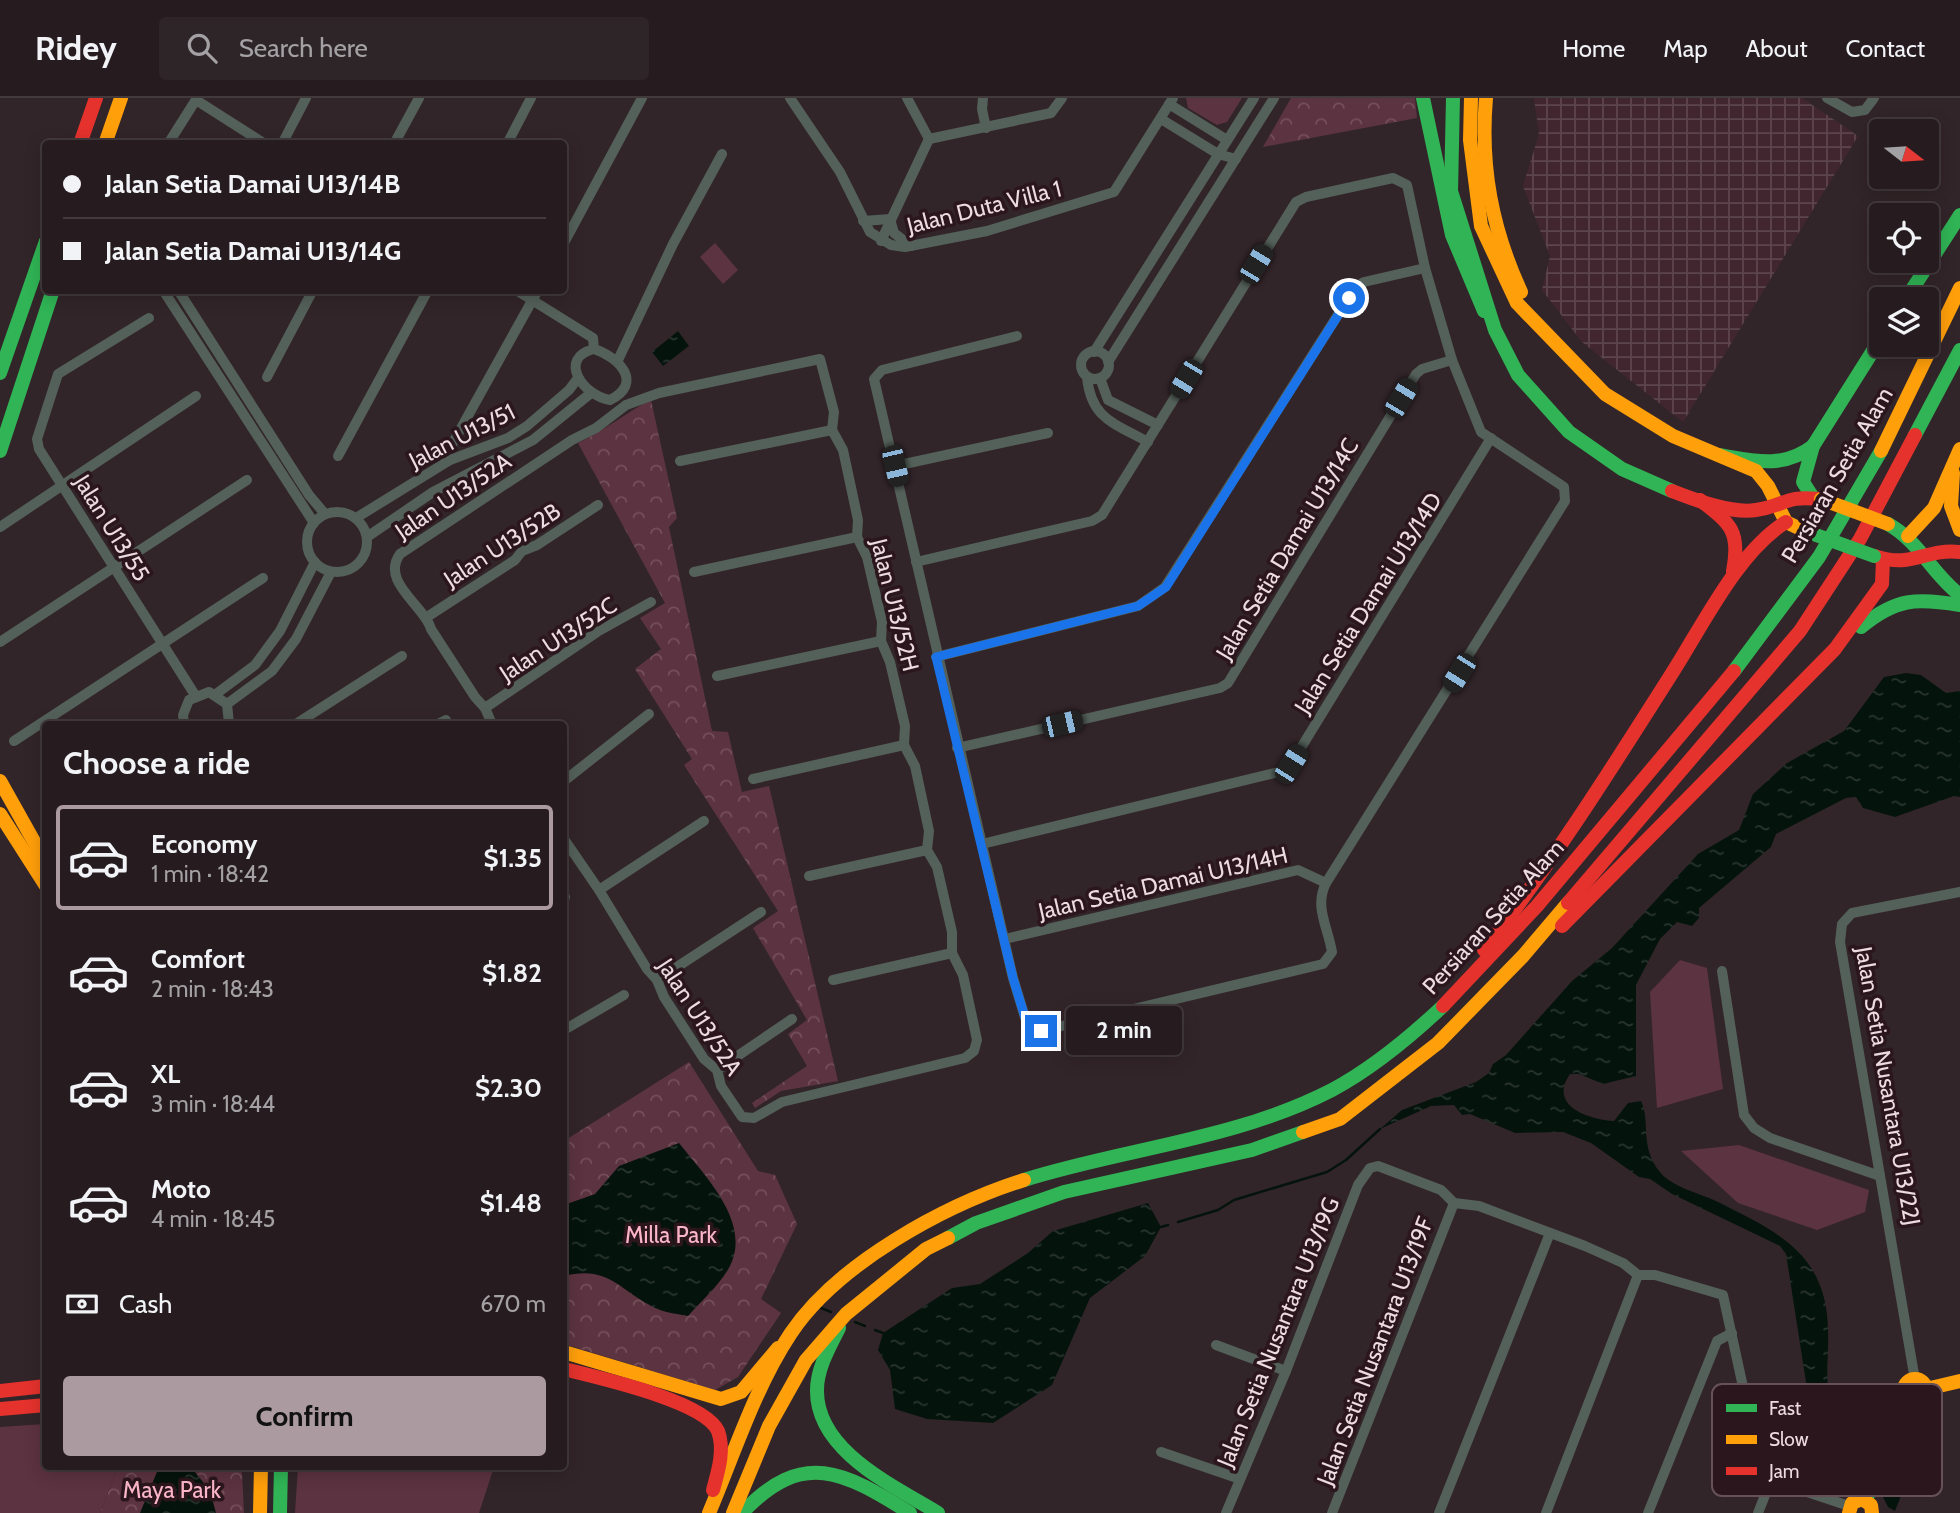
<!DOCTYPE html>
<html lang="en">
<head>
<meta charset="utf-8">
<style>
  :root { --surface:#261c1f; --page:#2e2528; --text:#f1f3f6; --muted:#a4a1a4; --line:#423a3d; --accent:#ab9ba0 }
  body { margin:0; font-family:Cabin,sans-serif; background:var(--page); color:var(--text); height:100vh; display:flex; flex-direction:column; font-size:26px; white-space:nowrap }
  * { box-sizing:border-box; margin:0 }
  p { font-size:23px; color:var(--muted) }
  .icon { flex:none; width:38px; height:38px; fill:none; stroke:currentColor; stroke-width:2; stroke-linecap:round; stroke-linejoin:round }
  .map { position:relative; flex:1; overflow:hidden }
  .side { position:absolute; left:42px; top:623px; width:525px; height:749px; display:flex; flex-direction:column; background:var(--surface); border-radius:7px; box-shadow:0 4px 18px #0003,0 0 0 2px var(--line) }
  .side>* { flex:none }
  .banner { position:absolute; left:42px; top:42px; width:525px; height:154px; border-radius:7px; box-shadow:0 4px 18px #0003,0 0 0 2px var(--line); display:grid; align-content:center; height:154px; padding:0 21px; background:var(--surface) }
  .needle { width:46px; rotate:107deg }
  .controls { position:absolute; left:1869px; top:21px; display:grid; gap:14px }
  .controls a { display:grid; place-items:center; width:70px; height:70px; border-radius:7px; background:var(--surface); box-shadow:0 4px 18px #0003,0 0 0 2px var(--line); font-size:35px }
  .end { position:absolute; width:32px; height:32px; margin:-16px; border:9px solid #1a73e8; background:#fff; box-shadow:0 0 0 4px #fff }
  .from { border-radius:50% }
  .bubble { position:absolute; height:49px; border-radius:7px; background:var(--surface); box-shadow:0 4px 18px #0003,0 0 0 2px var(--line); font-size:23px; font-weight:700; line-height:49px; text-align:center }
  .car { position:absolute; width:21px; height:42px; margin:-21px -10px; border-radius:9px; box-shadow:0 0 5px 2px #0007; background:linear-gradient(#222 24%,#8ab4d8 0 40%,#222 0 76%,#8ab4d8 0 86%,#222 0) }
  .banner b { display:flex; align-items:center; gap:24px; height:66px; font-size:26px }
  .banner b+b { border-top:2px solid var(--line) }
  .banner i { width:18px; height:18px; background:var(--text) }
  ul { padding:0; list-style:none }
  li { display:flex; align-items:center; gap:21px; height:105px; margin:0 14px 10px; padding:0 7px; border:4px solid transparent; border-radius:7px }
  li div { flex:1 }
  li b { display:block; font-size:26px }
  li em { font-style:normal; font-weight:700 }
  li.current { border-color:var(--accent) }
  li>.icon { width:63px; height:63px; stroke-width:1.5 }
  h2 { padding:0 21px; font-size:32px; line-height:84px }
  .pay { display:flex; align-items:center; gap:18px; height:77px; padding:0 21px; font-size:26px }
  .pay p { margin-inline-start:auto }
  .cta { display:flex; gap:14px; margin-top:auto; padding:14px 21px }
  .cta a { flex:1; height:80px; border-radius:7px; background:var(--accent); color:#111; font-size:28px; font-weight:700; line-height:80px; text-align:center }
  header { display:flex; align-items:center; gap:42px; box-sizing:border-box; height:98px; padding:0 35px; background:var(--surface); border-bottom:2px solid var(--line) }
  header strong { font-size:33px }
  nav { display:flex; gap:38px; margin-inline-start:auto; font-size:24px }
  .search { width:490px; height:63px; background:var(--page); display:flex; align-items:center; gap:18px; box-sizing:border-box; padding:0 24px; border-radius:7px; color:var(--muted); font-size:26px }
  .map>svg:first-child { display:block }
</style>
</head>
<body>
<header>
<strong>Ridey</strong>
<div class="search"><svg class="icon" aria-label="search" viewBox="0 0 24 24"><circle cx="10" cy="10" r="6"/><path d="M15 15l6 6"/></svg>Search here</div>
<nav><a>Home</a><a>Map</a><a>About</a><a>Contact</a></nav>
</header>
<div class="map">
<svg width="1960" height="1415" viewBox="0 0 1960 1415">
  <defs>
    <pattern id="industrial-grid" width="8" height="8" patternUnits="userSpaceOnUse" patternTransform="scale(1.75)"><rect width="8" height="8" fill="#42262f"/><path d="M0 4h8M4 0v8" fill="none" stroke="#5d454d"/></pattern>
    <pattern id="forest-crowns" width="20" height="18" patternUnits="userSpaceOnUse" patternTransform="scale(1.75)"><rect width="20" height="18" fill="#5c3340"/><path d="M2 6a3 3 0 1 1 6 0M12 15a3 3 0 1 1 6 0" fill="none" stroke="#74505b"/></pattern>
    <pattern id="water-ripples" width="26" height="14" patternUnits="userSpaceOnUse" patternTransform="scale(1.75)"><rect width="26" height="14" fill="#05130d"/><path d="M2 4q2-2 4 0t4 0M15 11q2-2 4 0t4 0" fill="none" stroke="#2a3530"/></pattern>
  </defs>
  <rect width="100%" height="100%" fill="#322529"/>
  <polygon fill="url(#industrial-grid)" points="1534,0 1802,0 1858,38 1683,324 1582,244 1542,192 1550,158 1523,88 1539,36"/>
  <g fill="#5c3340">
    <polygon points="1186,0 1242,0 1227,24 1217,27 1188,10"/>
    <polygon points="715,145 738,172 723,186 700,159"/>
    <polygon points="1680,862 1707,870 1723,991 1657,1010 1650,894"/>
    <polygon points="1739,1047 1869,1092 1865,1114 1817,1132 1738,1105 1681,1053"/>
    <polygon points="45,1326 46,1368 118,1369 100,1415 0,1415 0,1329"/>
    <polygon points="298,1369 298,1368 494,1369 479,1415 295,1415"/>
  </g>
  <g fill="url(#forest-crowns)">
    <polygon points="1291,0 1415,0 1417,20 1263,49"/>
    <path d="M 651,302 L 677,420 L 669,429 L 712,633 L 728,634 L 742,694 L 769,688 L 838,983 L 781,993 L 755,1010 L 752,1005 L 807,968 L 788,936 L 807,922 L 753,830 L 778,813 L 684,667 L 692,661 L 635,571 L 661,551 L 640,520 L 665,505 L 578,345 C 604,333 625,315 651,302 Z"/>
    <polygon points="689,964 758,1073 775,1077 797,1126 761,1201 781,1215 738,1279 715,1292 564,1246 564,1043"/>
    <polygon points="118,1369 238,1369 242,1375 244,1415 100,1415"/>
  </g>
  <g fill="url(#water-ripples)">
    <polygon points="678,233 689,248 663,268 652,254"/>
    <path d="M 1906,575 L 1921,577 L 1946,595 L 1960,593 L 1960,699 L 1954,698 L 1895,719 L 1863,710 L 1856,699 L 1846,700 L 1776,736 L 1771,749 L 1699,810 L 1699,820 L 1692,828 L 1677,824 L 1660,841 L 1636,887 L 1636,978 L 1603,986 L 1579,976 L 1570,976 C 1548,1008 1588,1021 1614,1023 L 1628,1005 L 1641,1003 C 1651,1024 1639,1048 1660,1074 C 1672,1089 1699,1095 1716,1103 C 1776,1133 1827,1155 1828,1232 C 1829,1252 1826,1271 1828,1291 L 1840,1297 L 1848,1297 L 1861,1320 L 1862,1333 L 1853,1340 L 1843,1340 C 1828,1323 1828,1308 1808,1297 L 1786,1156 L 1780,1148 L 1672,1096 L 1650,1081 L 1639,1079 L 1591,1045 L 1563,1034 L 1515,1035 L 1470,1016 L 1462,1017 L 1454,1007 L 1431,1008 L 1380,1031 L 1402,1012 L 1476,984 L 1489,975 L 1493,966 L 1506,957 L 1572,883 L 1612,850 L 1698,756 L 1739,732 L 1753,696 L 1787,665 L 1844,633 L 1884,579 Z"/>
    <path d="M 679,1045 C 704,1077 752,1124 730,1168 C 720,1187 702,1202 688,1218 C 679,1216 668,1215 660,1212 C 621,1196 611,1166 564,1178 L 564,1107 L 595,1096 L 619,1068 Z"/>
    <polygon points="1148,1105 1161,1129 1145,1158 1090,1200 1052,1287 993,1325 927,1321 895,1311 890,1272 878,1252 883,1235 952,1190 980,1186 1028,1155 1053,1133"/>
    <polygon points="1904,1346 1916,1349 1910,1368 1912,1383 1903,1393 1895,1413 1888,1409 1883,1399 1894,1357"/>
    <polygon points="159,1369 191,1369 210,1393 216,1415 140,1415"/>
  </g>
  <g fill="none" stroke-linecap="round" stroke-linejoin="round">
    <g stroke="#05130d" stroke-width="2.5">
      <polyline points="1178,1124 1218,1112 1234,1102 1327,1074 1346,1062 1380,1031"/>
      <polyline points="1161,1129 1168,1127"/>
      <polyline points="821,1210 831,1214"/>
      <polyline points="855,1224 865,1228"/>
      <polyline points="875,1232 883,1235"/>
    </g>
    <g stroke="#54605a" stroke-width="10">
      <polyline points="790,0 840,74 870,134 891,147 905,149 987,133 1114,94 1173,0"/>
      <polyline points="907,0 929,41"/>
      <polyline points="983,0 982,11 986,30"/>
      <polyline points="1827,0 1852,14 1865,12 1874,0"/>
      <polyline points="196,2 265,46"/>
      <polyline points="1169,6 1227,42"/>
      <polyline points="1161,21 1218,56 1236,61"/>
      <polyline points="929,41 1051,15 1062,0"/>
      <polyline points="168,46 197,0"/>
      <polyline points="282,46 306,0"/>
      <polyline points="394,46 419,0"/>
      <polyline points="507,46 531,0"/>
      <polyline points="863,123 890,121 894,135 911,148"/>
      <polyline points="881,143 929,41"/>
      <polyline points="564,145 642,0"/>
      <polyline points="163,192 314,425"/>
      <polyline points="178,192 309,397 325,416"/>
      <polyline points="516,192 593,240 594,251"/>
      <polyline points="149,220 58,276 37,341 39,351 195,597"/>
      <path d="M 594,251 C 619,259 644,285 610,302 C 583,298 557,260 594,251 Z"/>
      <circle cx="1095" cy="267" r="14"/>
      <polyline points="1094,254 1254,0"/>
      <polyline points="618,262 673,146 722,56"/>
      <polyline points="1108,264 1274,0"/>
      <polyline points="267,279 313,192"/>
      <path d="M 1087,279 C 1091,321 1114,325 1148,344"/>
      <polyline points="1100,280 1108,302 1158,327"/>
      <polyline points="450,350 538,192"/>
      <polyline points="338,358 428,192"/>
      <polyline points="680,363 832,332"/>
      <polyline points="895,368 1048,335"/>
      <circle cx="337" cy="444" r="30"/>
      <polyline points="356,420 450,362 508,340 527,328 569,292 578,280"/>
      <polyline points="0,429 196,298"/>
      <polyline points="367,439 433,394 533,342 591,295"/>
      <path d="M 916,464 L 1092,423 L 1102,417 L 1296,104 L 1306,99 L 1393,80 L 1407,87 L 1425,170 L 1452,262 L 1481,334 L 1564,389 L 1565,403 L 1326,785 C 1314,809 1328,829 1332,854 L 1323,866 L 1041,933 L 1027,926 L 1013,880 L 874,281 L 882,272 L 1017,238"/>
      <polyline points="694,474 857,439"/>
      <polyline points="427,519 515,462 522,453 537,447 598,407"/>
      <polyline points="0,544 247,382"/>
      <polyline points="936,559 1138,508 1165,489 1355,190 1364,184 1425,170"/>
      <polyline points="717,578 881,543"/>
      <polyline points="216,596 255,567 280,533 315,464"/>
      <polyline points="227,606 272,573 296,541 331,474"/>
      <polyline points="485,610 597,534 651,504"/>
      <polyline points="184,626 183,617 189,602 209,594 227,606 229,626"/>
      <polyline points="296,626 402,558"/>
      <polyline points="438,626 446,622"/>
      <path d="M 492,626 L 485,610 L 475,599 L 431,531 C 424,507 380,484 400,456 L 572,342 L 596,330 L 626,307 L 659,295 L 820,261 L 834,314 L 832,332 L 843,352 L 858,422 L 857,439 L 867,459 L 882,524 L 881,543 L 890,564 L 905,628 L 904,647 L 915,668 L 929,733 L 927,752 L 937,769 L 952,834 L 952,855 L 963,877 L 977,942 L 974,953 L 965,960 L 782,1004 L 754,1020 L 742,1019 L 721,988 L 717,972 L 704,961 L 664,899 L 657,882 L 647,871 L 599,792 L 564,741"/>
      <polyline points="14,643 263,480"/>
      <polyline points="957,650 1220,590 1228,585 1416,276 1422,271 1452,262"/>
      <polyline points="753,681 904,647"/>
      <polyline points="564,683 649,616"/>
      <polyline points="982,746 1283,673 1291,666 1491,340"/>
      <polyline points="809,778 927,752"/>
      <polyline points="599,792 704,723"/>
      <polyline points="564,799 565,799"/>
      <polyline points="1005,841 1298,772 1326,785"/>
      <polyline points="1722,873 1744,1017 1754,1030 1770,1040 1880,1078"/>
      <polyline points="657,882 761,814"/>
      <polyline points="833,882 952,855"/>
      <polyline points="564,932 624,897"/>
      <polyline points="717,972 792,921"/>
      <polyline points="1216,1247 1286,1273"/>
      <polyline points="1915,1282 1840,844 1842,826 1852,815 1960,794"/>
      <polyline points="1161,1354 1240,1381"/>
      <polyline points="1226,1415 1286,1273 1358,1087 1370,1070 1378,1068 1441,1092 1454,1105 1479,1108 1585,1148 1623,1165 1638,1177 1655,1177 1723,1197 1760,1367 1771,1382 1849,1408"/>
      <polyline points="1332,1415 1454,1105"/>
      <polyline points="1439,1415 1550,1135"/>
      <polyline points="1546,1415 1638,1177"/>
      <polyline points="1648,1415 1717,1243 1732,1235"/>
      <polyline points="1758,1415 1771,1382"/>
    </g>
    <g stroke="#30b455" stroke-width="14">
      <polyline points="1423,0 1452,137 1484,213"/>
      <polyline points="1453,0 1451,93 1495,232 1518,277 1569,334 1622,371 1672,393"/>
      <polyline points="1906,201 1960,117"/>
      <polyline points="0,275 46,143"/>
      <polyline points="1915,337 1960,252"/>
      <polyline points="0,353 53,192"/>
      <path d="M 1719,357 C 1754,363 1783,371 1813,348"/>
      <polyline points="1812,398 1803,384 1813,348 1881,240"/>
      <path d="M 1888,426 C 1919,443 1932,476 1960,497"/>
      <path d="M 1861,529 C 1896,500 1916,500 1960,507"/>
      <polyline points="1734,573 1819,459 1881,353"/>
      <path d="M 1024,1082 C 1126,1050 1235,1042 1332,992 C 1373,970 1409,940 1443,908"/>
      <polyline points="948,1140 976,1125 1064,1094 1252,1052 1303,1034"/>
      <path d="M 839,1230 C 830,1248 817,1270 817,1292 C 816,1353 894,1388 938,1415"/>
      <polyline points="1866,1402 1898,1320 1909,1302"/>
      <polyline points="280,1415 281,1368"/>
      <path d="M 742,1415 C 803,1350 844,1374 910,1415"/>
    </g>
    <g stroke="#ff9f0a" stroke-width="14">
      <polyline points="1471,0 1470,42 1481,128 1517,205 1605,296 1673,338 1756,373 1768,388 1786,424 1805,433"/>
      <path d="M 1486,0 C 1480,69 1492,131 1521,194"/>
      <polyline points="105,46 121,0"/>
      <polyline points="1881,353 1960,190"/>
      <polyline points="1953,375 1951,408 1960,432"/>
      <polyline points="1908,438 1934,410 1960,351"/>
      <polyline points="0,683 46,765"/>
      <polyline points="0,716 46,788"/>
      <polyline points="1303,1034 1340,1021 1438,945 1523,858 1568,805"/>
      <polyline points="564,1254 721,1301 741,1294 778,1250"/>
      <circle cx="1915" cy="1292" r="11"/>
      <polyline points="1926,1291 1960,1283"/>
      <polyline points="260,1415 261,1368"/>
      <path d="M 709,1415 C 734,1356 755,1289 791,1235 C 838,1165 945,1107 1024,1082"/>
      <polyline points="733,1415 769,1328 806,1262 846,1216 926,1151 948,1140"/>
      <polyline points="1849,1415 1852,1405 1862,1401 1871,1407 1872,1415"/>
    </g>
    <g stroke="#e5322d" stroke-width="14">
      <polyline points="80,46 96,0"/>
      <path d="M 1672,393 C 1695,402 1732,416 1756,412 C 1785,408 1785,397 1819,401"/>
      <path d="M 1700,402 C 1730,425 1741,433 1733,473"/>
      <path d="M 1875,458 C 1913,471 1925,450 1960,454"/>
      <polyline points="1568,805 1800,533 1860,441 1915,337"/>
      <polyline points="1562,828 1835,551 1882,486 1883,462"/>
      <path d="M 1484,852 C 1552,765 1610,673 1669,580 C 1701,531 1737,454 1786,424"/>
      <polyline points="1443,908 1537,808 1734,573"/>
      <path d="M 564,1271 C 596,1279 705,1303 718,1333 C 725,1352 718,1374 713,1392"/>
      <polyline points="0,1293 46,1288"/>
      <polyline points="0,1311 46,1307"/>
    </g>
    <polyline stroke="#30b455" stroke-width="14" points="1805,433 1874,458"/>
    <polyline stroke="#ff9f0a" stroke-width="14" points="1821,401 1888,426"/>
  </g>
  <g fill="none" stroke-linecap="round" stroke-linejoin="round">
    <polyline stroke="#1a73e8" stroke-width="9" points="1041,933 1027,926 1013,880 936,559 1138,508 1166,489 1349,200"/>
  </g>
  <g text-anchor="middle" stroke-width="7" stroke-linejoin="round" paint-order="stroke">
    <g font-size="23" fill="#ecdbe0" stroke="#2c161d">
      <text transform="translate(984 109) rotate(-14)" y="8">Jalan Duta Villa 1</text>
      <text transform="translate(462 338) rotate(-27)" y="8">Jalan U13/51</text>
      <text transform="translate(1837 377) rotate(-60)" y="8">Persiaran Setia Alam</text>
      <text transform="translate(453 398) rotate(-34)" y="8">Jalan U13/52A</text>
      <text transform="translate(112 430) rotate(58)" y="8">Jalan U13/55</text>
      <text transform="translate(502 447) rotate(-33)" y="8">Jalan U13/52B</text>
      <text transform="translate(1287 451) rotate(-59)" y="8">Jalan Setia Damai U13/14C</text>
      <text transform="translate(1368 505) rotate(-58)" y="8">Jalan Setia Damai U13/14D</text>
      <text transform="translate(895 507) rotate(76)" y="8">Jalan U13/52H</text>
      <text transform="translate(558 541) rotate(-33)" y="8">Jalan U13/52C</text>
      <text transform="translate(1163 785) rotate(-13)" y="8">Jalan Setia Damai U13/14H</text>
      <text transform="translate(1493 819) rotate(-48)" y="8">Persiaran Setia Alam</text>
      <text transform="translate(700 919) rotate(57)" y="8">Jalan U13/52A</text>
      <text transform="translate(1888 988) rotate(80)" y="8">Jalan Setia Nusantara U13/22J</text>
      <text transform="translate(1278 1234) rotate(-68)" y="8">Jalan Setia Nusantara U13/19G</text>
      <text transform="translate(1375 1253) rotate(-69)" y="8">Jalan Setia Nusantara U13/19F</text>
    </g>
    <g font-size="23" fill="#fcb6ca" stroke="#2c161d">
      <text x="671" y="1145">Milla Park</text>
      <text x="172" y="1400">Maya Park</text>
    </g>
  </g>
  <rect x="1712" y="1286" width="230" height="112" rx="10" fill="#2c161d" stroke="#665158" stroke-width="2"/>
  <rect x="1726" y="1306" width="31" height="8" fill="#30b455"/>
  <rect x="1726" y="1337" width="31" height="9" fill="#ff9f0a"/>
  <rect x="1726" y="1369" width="31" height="8" fill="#e5322d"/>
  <g font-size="19" fill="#ecdbe0">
    <text x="1769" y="1317">Fast</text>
    <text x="1769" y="1348">Slow</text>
    <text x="1769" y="1380">Jam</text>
  </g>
</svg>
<div class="controls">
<a><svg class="needle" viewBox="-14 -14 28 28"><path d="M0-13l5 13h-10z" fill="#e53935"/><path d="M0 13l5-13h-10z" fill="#a4a1a4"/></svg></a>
<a><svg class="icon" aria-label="locate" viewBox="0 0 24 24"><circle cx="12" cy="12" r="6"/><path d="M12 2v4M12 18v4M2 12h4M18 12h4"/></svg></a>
<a><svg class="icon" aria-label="layers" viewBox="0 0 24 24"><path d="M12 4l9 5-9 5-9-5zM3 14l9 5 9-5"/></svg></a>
</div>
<i class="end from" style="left:1349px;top:200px"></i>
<i class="end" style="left:1041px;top:933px"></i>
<div class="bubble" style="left:1066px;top:908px;width:116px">2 min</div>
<i class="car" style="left:1256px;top:166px;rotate:31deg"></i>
<i class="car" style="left:1186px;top:281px;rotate:211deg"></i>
<i class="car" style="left:1401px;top:300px;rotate:31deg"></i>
<i class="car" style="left:895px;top:368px;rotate:167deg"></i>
<i class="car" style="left:1459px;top:575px;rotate:212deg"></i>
<i class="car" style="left:1062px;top:626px;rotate:77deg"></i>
<i class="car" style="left:1291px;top:666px;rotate:32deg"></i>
<div class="banner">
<b><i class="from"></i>Jalan Setia Damai U13/14B</b>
<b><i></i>Jalan Setia Damai U13/14G</b>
</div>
<section class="side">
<h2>Choose a ride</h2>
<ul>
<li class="current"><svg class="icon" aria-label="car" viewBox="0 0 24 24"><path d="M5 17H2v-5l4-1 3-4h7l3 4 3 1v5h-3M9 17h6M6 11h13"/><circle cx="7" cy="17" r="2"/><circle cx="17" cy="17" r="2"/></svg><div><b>Economy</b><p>1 min · 18:42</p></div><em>$1.35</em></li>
<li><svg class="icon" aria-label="car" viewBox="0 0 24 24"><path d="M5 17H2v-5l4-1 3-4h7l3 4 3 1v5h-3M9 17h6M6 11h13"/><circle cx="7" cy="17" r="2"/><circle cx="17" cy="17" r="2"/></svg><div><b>Comfort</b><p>2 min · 18:43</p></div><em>$1.82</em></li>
<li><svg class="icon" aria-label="car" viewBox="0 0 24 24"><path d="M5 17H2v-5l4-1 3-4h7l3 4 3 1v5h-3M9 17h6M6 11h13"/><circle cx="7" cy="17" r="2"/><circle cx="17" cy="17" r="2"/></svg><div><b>XL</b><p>3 min · 18:44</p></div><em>$2.30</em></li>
<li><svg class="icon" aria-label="car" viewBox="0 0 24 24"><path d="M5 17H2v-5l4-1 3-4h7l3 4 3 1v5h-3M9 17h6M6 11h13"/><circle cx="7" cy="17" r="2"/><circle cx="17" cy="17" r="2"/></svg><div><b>Moto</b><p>4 min · 18:45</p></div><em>$1.48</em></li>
</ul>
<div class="pay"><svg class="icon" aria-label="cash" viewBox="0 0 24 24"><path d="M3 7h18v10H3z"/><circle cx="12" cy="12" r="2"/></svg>Cash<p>670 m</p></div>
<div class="cta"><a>Confirm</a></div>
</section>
</div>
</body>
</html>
